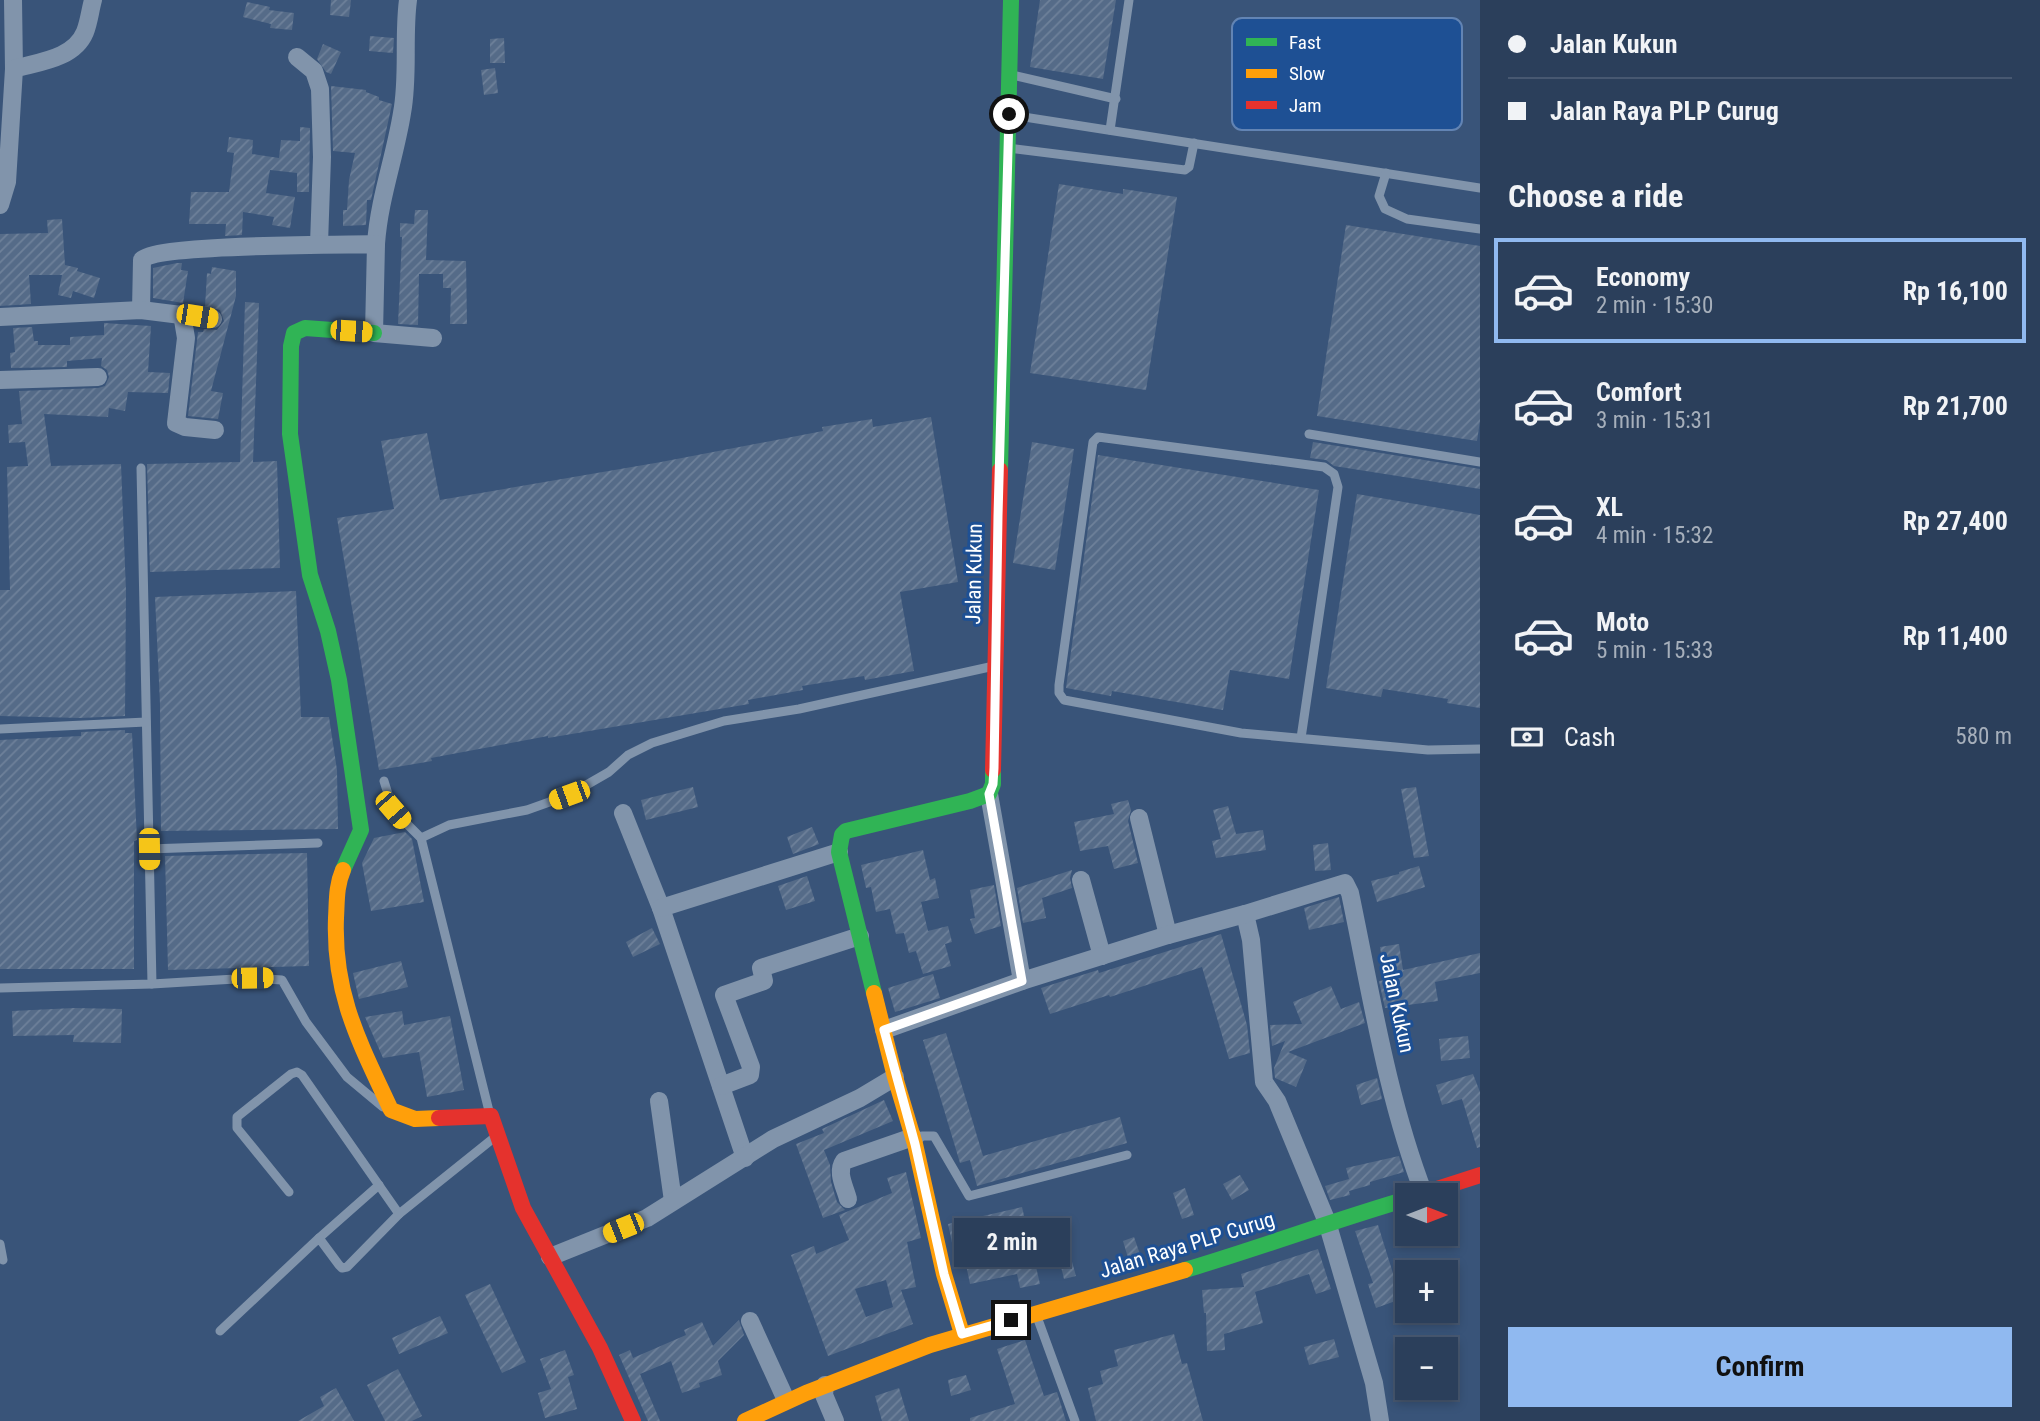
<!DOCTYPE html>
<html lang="en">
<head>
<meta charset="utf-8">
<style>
  :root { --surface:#2b3f5b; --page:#374a64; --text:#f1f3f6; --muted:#a6afbb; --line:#475871; --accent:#90b9f0 }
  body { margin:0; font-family:"Roboto Condensed",sans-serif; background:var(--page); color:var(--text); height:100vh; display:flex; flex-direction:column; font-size:26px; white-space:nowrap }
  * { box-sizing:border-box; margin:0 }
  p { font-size:23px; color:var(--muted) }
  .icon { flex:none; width:38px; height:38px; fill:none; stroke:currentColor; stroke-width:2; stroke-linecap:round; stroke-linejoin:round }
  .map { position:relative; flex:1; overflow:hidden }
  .panel { display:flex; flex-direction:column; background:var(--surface); width:560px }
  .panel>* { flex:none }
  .banner { display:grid; align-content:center; height:154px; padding:0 28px; background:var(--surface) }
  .needle { width:46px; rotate:90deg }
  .buttons { position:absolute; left:1395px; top:1183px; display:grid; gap:14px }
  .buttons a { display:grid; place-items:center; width:63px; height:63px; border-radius:0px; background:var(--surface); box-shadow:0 4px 10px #0003,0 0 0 2px var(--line); font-size:35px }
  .end { position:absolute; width:32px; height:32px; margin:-16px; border:9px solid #fff; background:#111; box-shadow:0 0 0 4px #111 }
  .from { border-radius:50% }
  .bubble { position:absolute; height:49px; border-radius:0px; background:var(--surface); box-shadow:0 4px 10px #0003,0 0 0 2px var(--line); font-size:23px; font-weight:700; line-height:49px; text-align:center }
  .car { position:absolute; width:21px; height:42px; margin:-21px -10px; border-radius:9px; box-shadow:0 0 5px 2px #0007; background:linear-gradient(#f5c518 24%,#345 0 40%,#f5c518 0 76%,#345 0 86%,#f5c518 0) }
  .banner b { display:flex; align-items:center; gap:24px; height:66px; font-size:26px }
  .banner b+b { border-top:2px solid var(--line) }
  .banner i { width:18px; height:18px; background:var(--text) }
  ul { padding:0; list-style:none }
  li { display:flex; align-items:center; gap:21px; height:105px; margin:0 14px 10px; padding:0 14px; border:4px solid transparent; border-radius:0px }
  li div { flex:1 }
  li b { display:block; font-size:26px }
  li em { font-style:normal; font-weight:700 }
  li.current { border-color:var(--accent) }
  li>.icon { width:63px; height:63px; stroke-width:1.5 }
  h2 { padding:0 28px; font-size:32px; line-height:84px }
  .pay { display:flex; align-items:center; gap:18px; height:77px; padding:0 28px; font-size:26px }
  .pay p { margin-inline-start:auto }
  .primary-button { display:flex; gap:14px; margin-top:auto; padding:14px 28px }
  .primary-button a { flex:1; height:80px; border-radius:0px; background:var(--accent); color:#111; font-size:28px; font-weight:700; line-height:80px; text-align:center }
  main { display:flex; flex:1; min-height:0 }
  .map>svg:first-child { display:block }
</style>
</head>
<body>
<main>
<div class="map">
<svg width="1480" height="1421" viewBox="0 0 1480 1421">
  <defs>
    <pattern id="building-hatch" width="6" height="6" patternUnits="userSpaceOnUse" patternTransform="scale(1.75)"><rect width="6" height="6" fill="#556b88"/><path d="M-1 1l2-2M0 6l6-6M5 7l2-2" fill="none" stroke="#6e819a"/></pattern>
  </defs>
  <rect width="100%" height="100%" fill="#395479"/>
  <g fill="url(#building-hatch)" fill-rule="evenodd">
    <polygon points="331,0 351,0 349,17 330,15"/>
    <polygon points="1040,0 1116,0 1103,79 1030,67"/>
    <polygon points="247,2 270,7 269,10 294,13 292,30 270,28 271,24 243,17"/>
    <polygon points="370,36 394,38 393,53 369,51"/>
    <polygon points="504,38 505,63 490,63 490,39"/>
    <polygon points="323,44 341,52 331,74 326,72 317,59"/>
    <polygon points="495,68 498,93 484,95 481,70"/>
    <polygon points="331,86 366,90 366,92 379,97 379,100 392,104 371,200 367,200 366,225 343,226 343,210 347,210 349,180 355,153 333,151"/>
    <polygon points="300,127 310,128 309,192 297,192 297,173 270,170 266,193 295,197 290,228 272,225 274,217 243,212 242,235 225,236 226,224 189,224 191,192 229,192 234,153 227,152 229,137 253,140 252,154 279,158 281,140 300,141"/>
    <polygon points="1059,184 1123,194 1123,189 1177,197 1146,390 1030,373"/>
    <polygon points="415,210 428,210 426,260 466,261 467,324 450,324 451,288 443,288 443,274 419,274 418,325 398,324 402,237 400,237 400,223 414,224"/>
    <polygon points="62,219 65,265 78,268 77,271 100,278 94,298 73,291 71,298 58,295 62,275 29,275 31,304 0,306 0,234 48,233 47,220"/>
    <polygon points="1346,225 1480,246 1480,421 1477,441 1317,416"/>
    <polygon points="177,263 182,263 181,270 188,271 183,303 153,298 153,268"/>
    <polygon points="212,267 236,271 236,296 211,391 223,393 218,419 188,416 198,332 203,332 204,329 217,330 224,321 220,310 205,307 207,273 211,274"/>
    <polygon points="245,302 259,303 253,462 277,461 280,568 150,572 147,464 240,462"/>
    <polygon points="104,323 151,326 148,372 170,373 168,393 128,392 125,411 109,408 108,417 44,414 51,466 121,464 126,591 125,716 80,718 0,716 0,590 10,590 7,467 28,466 25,442 9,443 8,425 22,424 19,391 98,388 105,386 109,377 107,370 101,366 102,358 67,361 67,367 11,368 10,353 15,352 13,328 32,327 34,341 38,341 38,345 70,345 70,337 104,335"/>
    <polygon points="931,417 958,582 900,592 914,671 865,680 864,676 802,686 803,690 748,700 749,704 548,738 548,736 431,758 432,761 379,770 337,518 394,509 381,441 427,433 440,500 661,462 823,431 822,427 872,419 873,427"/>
    <polygon points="1032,442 1074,449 1055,570 1013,563"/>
    <polygon points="1313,442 1480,469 1480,489 1334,466 1326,460 1310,458"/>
    <polygon points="1098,455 1319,490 1289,679 1230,670 1223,710 1112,691 1111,696 1066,688"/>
    <polygon points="1357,494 1480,515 1480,708 1447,703 1448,699 1383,689 1381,697 1326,688"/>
    <polygon points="296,591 301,717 329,717 337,770 338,829 161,831 160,704 155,597"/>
    <polygon points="125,730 125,733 132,733 137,840 134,841 134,969 0,969 0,740 81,736 81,732"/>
    <polygon points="693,787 698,807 646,820 641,800"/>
    <polygon points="1416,787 1429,856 1414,858 1401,789"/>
    <polygon points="1128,800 1131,810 1128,821 1138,863 1114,869 1108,846 1080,851 1074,822 1114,814 1111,804"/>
    <polygon points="1228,806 1236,834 1263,830 1266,850 1216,858 1212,841 1221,839 1213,810"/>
    <polygon points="812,827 819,844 793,854 787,837"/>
    <polygon points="405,832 412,839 424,902 371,911 362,863 374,838"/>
    <polygon points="1328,843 1331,870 1315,871 1313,845"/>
    <polygon points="923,850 930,880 935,878 939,898 921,902 928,931 948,926 952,942 945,944 951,966 923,974 916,951 909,953 904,933 896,934 890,909 876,912 871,887 866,888 861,865"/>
    <polygon points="307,853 309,966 168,970 165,856"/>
    <polygon points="1419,866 1425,887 1377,902 1371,881 1399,874 1399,872"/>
    <polygon points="1072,870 1070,878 1072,888 1042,898 1046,918 1023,923 1017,888"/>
    <polygon points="807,876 815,901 786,910 778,886"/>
    <polygon points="994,885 1001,926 975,934 970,919 975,918 970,890"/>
    <polygon points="1339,897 1344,922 1309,930 1304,908"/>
    <polygon points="652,928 660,944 633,957 626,942"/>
    <polygon points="1221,934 1247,1025 1250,1053 1229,1059 1202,967 1110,997 1109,995 1050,1014 1041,988 1098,970 1099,973"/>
    <polygon points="1399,944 1403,970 1480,953 1480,973 1435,982 1438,1001 1385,1008 1379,981 1385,980 1380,947"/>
    <polygon points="401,961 408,987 359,999 353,973"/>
    <polygon points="933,974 940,998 895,1012 888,988"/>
    <polygon points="1331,986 1341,1009 1359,1002 1365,1023 1288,1052 1307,1060 1296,1087 1275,1078 1274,1068 1285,1041 1272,1046 1270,1025 1302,1024 1293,1002"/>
    <polygon points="74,1008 122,1009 121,1043 73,1042 74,1035 13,1036 12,1011"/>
    <polygon points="402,1011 404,1025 450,1016 464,1090 427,1097 419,1052 383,1058 365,1017"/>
    <polygon points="946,1033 983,1156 1120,1117 1127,1143 977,1186 970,1160 960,1163 923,1040"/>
    <polygon points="1468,1036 1470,1058 1441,1061 1439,1039"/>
    <polygon points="1473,1074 1480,1092 1480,1147 1477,1148 1462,1099 1442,1105 1436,1085"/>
    <polygon points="1377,1078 1382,1099 1361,1105 1356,1085"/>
    <polygon points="884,1100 893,1121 824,1150 830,1165 831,1182 837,1202 845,1210 823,1218 796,1144 824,1133 822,1129"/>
    <polygon points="1399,1156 1404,1172 1370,1182 1370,1185 1349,1191 1350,1195 1330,1200 1325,1186 1349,1179 1346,1168"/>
    <path d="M 906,1172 L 921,1238 L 907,1242 L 916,1287 L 901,1290 L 913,1324 L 828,1356 L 791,1255 L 814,1246 L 816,1254 L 849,1240 L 839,1215 L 892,1193 L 887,1178 ZM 886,1280 L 893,1307 L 866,1317 L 855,1289 Z"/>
    <polygon points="1240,1175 1249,1190 1232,1200 1223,1184"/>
    <polygon points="1185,1188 1194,1215 1182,1219 1173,1193"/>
    <polygon points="1022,1207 1040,1284 1020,1288 1017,1274 970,1284 965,1260 956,1261 948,1224"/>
    <polygon points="1378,1225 1401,1299 1376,1308 1368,1284 1373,1283 1355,1231"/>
    <polygon points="1134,1237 1141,1257 1129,1261 1123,1241"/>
    <polygon points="1318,1249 1331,1289 1316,1294 1309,1274 1255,1292 1263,1323 1224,1334 1225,1350 1207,1351 1206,1313 1204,1313 1202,1290 1244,1287 1241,1274"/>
    <polygon points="1069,1251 1076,1276 1064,1279 1058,1254"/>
    <polygon points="490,1284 526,1362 502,1373 465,1295"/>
    <polygon points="440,1316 448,1333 399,1354 392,1338"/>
    <polygon points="739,1320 744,1335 718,1361 722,1375 699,1383 700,1387 682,1393 671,1361 640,1374 660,1421 648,1421 619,1355 630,1350 633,1358 686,1335 684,1330 702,1322 713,1346"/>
    <polygon points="1174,1334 1182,1364 1187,1363 1203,1421 1096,1421 1088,1388 1103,1384 1100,1371 1118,1366 1114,1350"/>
    <polygon points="1334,1339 1339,1357 1309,1365 1304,1347"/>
    <polygon points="1025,1340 1044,1396 1057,1392 1066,1421 970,1421 970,1418 1015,1404 997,1349"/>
    <polygon points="565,1350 574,1375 568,1377 577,1409 545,1418 538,1393 551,1389 540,1359"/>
    <polygon points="398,1369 422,1416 412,1421 385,1421 367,1385"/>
    <polygon points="966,1375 971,1390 951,1396 948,1380"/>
    <polygon points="336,1388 354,1421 298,1421 324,1406 320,1397"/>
    <polygon points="899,1388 909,1421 882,1421 875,1396"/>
  </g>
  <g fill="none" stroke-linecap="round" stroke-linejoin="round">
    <g stroke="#8194ab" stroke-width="9">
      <polyline points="1012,75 1116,99"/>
      <polyline points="1011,115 1480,188"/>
      <polyline points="1110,130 1129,0"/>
      <polyline points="1008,148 1185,170 1189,167 1194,143"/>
      <polyline points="1386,173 1379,196 1385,209 1407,219 1480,229"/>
      <polyline points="1309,434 1480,462"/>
      <polyline points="141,468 152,984"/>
      <polyline points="0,729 146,722"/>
      <polyline points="1301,738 1338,487 1334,474 1324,467 1098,437 1093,442 1059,685 1059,693 1064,700 1241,733 1428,750 1480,749"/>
      <polyline points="384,781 393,810 421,838 490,1115"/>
      <polyline points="421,838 449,825 527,810 569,795 609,772 628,755 652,743 724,721 799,709 994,666"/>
      <polyline points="149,849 318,843"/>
      <polyline points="0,988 152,984 252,978 282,980 306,1022 347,1077 383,1107"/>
      <polyline points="917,1141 922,1136 934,1136 969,1196 1127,1155"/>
      <polyline points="289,1192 237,1128 237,1117 291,1074 297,1072 302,1075 399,1214"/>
      <polyline points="319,1238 379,1185"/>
      <polyline points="0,1244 3,1260"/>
      <polyline points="1036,1314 1075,1421"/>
      <polyline points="220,1331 319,1238 339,1265 342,1268 347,1267 399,1214 495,1137"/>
    </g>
    <g stroke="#8194ab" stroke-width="18">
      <polyline points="13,0 14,69"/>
      <polyline points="297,57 314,71 320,89 322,157 319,244"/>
      <path d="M 0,205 L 7,182 L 14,69 C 38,62 74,59 85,32 C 89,22 90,11 93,0"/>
      <path d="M 376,244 C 379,199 395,157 402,113 C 409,76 403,37 408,0"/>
      <path d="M 141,310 L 142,260 C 157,244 342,245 376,244 L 374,333 L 433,338"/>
      <polyline points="182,314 186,338 176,423 185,427 215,430"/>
      <polyline points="0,317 141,310 213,319"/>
      <polyline points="0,380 98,377"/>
      <polyline points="989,794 1022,981"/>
      <polyline points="623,813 661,908 745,1158"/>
      <polyline points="1139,818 1168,935"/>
      <polyline points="1081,880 1102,956"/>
      <polyline points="661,908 839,852"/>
      <polyline points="1245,914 1251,940 1264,1082 1277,1101 1327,1222 1374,1383 1380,1421"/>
      <path d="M 884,1030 L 1022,981 L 1168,935 L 1245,914 L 1345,883 L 1350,893 C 1371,993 1387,1098 1424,1194"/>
      <polyline points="721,1086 750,1075 751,1067 724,995 764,981 761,968 860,936"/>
      <polyline points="659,1101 673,1201"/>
      <path d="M 848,1199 C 845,1187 836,1172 844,1161 L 913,1137"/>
      <polyline points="550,1257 647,1218 773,1139 860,1098 895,1077"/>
      <polyline points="750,1321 786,1400"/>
      <polyline points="825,1385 824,1395 835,1421"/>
    </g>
    <g stroke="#30b455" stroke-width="16">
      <polyline points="1000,470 1011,0"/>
      <polyline points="343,870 361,830 339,680 328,631 310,575 290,434 291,346 294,333 305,328 374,333"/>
      <polyline points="874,993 839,852 842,835 846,831 970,801 989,794 993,784 993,770"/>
      <path d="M 1185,1270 C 1259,1248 1332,1221 1407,1199"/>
    </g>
    <g stroke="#ff9f0a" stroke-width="16">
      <path d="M 343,870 C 336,886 337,902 336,918 C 333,995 360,1043 391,1110 L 415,1119 L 439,1118"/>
      <polyline points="874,993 895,1077 915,1144 944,1274 962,1334"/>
      <polyline points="745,1421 806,1393 930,1345 1185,1270"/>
    </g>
    <g stroke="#e5322d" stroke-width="16">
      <polyline points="993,770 1000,470"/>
      <polyline points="439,1118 491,1116 523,1208 600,1348 633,1421"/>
      <polyline points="1418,1195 1480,1175"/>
    </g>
  </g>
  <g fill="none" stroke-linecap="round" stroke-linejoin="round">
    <polyline stroke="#fff" stroke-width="9" points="1009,114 998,516 994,768 993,784 989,794 1022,981 884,1030 915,1144 944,1274 962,1334 1011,1320"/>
  </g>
  <g text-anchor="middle" stroke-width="6" stroke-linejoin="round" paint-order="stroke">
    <g font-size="21" fill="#fff" stroke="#1e5094">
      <text transform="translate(974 574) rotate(-89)" y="7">Jalan Kukun</text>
      <text transform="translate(1397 1003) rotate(78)" y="7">Jalan Kukun</text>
      <text transform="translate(1187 1245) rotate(-17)" y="7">Jalan Raya PLP Curug</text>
    </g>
  </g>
  <rect x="1232" y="18" width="230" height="112" rx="10" fill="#1e5094" stroke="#6284b4" stroke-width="2"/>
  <rect x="1246" y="38" width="31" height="8" fill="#30b455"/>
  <rect x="1246" y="69" width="31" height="9" fill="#ff9f0a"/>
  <rect x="1246" y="101" width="31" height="8" fill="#e5322d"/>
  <g font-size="19" fill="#fff">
    <text x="1289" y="49">Fast</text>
    <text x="1289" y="80">Slow</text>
    <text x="1289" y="112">Jam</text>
  </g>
</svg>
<div class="buttons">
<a><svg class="needle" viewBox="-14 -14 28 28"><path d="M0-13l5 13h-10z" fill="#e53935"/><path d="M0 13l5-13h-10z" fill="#a6afbb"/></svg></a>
<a>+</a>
<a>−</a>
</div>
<i class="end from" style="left:1009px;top:114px"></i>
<i class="end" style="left:1011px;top:1320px"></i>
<div class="bubble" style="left:954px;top:1218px;width:116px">2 min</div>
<i class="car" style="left:197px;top:316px;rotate:99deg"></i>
<i class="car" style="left:351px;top:331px;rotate:94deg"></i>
<i class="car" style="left:569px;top:795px;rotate:250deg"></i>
<i class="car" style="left:393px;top:810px;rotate:139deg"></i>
<i class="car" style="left:149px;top:849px;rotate:179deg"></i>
<i class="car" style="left:252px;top:978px;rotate:89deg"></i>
<i class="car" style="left:623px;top:1228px;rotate:248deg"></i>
</div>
<section class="panel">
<div class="banner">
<b><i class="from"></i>Jalan Kukun</b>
<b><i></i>Jalan Raya PLP Curug</b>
</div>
<h2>Choose a ride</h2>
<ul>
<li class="current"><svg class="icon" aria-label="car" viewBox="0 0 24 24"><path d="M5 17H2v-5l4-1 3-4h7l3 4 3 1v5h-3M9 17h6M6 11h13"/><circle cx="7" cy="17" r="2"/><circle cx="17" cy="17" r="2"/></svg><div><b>Economy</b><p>2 min · 15:30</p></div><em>Rp 16,100</em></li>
<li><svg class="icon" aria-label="car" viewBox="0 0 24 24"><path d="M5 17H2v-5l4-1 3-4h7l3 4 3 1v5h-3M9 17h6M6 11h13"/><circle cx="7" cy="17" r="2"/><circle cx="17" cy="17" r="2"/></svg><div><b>Comfort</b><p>3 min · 15:31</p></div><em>Rp 21,700</em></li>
<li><svg class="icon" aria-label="car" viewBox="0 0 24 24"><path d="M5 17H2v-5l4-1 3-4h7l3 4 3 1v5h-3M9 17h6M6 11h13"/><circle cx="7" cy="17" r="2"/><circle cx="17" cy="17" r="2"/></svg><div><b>XL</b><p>4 min · 15:32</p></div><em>Rp 27,400</em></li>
<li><svg class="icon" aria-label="car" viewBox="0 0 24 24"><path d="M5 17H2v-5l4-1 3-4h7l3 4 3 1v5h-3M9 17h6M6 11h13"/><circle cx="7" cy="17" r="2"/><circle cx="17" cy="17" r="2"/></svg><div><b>Moto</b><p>5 min · 15:33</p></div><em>Rp 11,400</em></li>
</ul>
<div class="pay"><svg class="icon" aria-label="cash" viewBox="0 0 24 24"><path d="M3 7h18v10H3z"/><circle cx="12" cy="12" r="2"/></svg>Cash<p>580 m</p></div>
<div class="primary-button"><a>Confirm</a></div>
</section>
</main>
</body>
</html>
